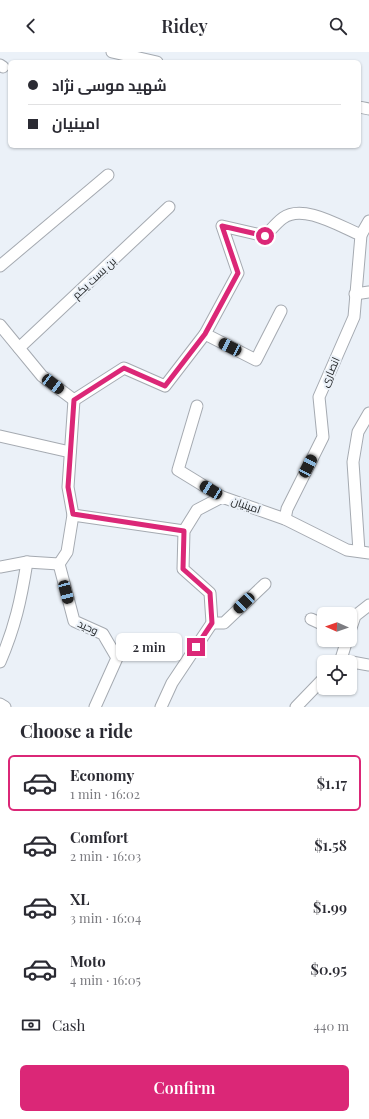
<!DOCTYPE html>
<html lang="en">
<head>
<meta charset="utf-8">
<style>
  :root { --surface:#fff; --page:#f2f2f3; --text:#2b2b33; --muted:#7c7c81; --line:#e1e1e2; --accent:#db2777 }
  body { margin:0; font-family:"Playfair Display",Cairo,serif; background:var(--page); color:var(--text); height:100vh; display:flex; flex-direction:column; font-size:15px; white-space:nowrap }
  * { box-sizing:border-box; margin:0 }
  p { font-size:13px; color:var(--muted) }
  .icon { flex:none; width:22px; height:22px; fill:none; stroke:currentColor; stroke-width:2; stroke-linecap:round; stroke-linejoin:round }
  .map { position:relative; height:655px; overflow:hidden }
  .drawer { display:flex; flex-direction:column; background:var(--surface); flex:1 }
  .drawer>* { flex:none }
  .top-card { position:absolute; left:8px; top:8px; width:353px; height:88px; border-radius:6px; box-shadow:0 1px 3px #0004; display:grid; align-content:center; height:88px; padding:0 20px; background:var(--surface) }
  .needle { width:26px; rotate:272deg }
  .tools { position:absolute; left:317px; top:555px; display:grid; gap:8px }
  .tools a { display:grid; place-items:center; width:40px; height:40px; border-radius:6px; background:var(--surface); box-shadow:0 1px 3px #0004; font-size:20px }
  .end { position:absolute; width:18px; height:18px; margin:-9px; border:5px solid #db2777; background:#fff; box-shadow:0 0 0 2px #fff }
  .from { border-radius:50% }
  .bubble { position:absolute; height:28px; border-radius:6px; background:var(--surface); box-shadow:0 1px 3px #0004; font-size:13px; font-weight:600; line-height:28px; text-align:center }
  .car { position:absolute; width:12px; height:24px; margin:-12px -6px; border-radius:5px; box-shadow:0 0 3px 1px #0007; background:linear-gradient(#222 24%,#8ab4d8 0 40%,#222 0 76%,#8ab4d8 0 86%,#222 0) }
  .top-card b { display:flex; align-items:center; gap:14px; height:38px; font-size:15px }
  .top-card b+b { border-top:1px solid var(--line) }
  .top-card i { width:10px; height:10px; background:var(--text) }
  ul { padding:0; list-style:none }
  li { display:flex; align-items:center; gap:12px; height:56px; margin:0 8px 6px; padding:0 12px; border:2px solid transparent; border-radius:6px }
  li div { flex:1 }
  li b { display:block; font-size:15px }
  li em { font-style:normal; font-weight:600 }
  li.selected { border-color:var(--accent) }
  li>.icon { width:36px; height:36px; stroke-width:1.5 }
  h2 { padding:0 20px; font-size:18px; line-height:48px }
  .pay { display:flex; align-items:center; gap:10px; height:44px; padding:0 20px; font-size:15px }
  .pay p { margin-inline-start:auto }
  .cta { display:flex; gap:8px; margin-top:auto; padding:8px 20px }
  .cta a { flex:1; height:46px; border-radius:6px; background:var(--accent); color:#fff; font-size:16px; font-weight:600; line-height:46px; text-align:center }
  header { display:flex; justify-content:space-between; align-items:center; height:52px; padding:0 20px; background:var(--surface); font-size:18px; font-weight:600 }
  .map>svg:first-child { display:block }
</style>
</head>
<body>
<header><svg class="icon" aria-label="back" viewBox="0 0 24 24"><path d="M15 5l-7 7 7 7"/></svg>Ridey<svg class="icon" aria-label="search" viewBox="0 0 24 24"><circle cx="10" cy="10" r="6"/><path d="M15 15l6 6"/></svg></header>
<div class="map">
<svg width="369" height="655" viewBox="0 0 369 655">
  <rect width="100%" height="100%" fill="#ebf1f8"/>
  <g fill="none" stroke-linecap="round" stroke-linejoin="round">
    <defs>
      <g id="minor">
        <polyline points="112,0 157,10"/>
        <polyline points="0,13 3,15"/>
        <polyline points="359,55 369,57"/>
        <polyline points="0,214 108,123"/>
        <polyline points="355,242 369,240"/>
        <polyline points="0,273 42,324 74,348"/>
        <polyline points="205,282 256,308 281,259"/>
        <polyline points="19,296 169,155"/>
        <path d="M 74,348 L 124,316 L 165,334 L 205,282 L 238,221 L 222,174 L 265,184 C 271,178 276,171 283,166 C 303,151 341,175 361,183"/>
        <polyline points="74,348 68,435 73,463 67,500 59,512 74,569 103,582 117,606 95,655"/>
        <polyline points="197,354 178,418 222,445"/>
        <polyline points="0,384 70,400"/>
        <polyline points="73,463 184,479"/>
        <polyline points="285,467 287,457 323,385 319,345 354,265 361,183 369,169"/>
        <polyline points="359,499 353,410 358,380 369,361"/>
        <polyline points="0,515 27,510 59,512"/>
        <polyline points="311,567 324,573"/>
        <polyline points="212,571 224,571 265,532"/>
        <polyline points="350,579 355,564 369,553"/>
        <polyline points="341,608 369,613"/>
        <path d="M 0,610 C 15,575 21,548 27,510"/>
        <polyline points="340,610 347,588"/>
        <polyline points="0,652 5,655"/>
        <polyline points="161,655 172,631 212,571 210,541 183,517 184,479 197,458 222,445 285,467 347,498 369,501"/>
        <polyline points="296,655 324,626"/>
      </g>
    </defs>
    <use href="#minor" stroke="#a5aab1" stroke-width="13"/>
    <use href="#minor" stroke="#fff" stroke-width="11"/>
  </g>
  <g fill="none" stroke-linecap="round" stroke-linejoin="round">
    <polyline stroke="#db2777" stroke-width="5" points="196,595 212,571 210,541 183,517 184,479 73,462 68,435 74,348 124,316 165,334 205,282 238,221 222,174 265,184"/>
  </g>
  <g text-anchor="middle" stroke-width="4" stroke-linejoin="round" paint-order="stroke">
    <g font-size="11" fill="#25282a" stroke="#ebf1f8">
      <text transform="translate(94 226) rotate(-43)" y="4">بن بست یکم</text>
      <text transform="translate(330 320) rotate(-66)" y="4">انصاری</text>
      <text transform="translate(246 453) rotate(19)" y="4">امینیان</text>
      <text transform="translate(88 575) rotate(25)" y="4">وحید</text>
    </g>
  </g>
</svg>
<div class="tools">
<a><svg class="needle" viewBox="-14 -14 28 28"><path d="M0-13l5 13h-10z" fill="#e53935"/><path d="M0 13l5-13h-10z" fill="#7c7c81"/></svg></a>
<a><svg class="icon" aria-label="locate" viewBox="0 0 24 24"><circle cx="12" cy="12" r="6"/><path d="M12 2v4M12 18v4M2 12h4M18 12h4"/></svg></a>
</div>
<i class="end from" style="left:265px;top:184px"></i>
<i class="end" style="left:196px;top:595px"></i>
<div class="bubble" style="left:116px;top:581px;width:66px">2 min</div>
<i class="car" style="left:230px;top:295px;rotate:297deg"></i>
<i class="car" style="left:53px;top:332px;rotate:127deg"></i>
<i class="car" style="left:308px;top:414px;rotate:27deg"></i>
<i class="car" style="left:211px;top:438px;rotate:301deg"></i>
<i class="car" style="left:66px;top:540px;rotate:165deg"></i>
<i class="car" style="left:244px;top:551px;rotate:226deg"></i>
<div class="top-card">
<b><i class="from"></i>شهید موسی نژاد</b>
<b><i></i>امینیان</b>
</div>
</div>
<section class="drawer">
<h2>Choose a ride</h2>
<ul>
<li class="selected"><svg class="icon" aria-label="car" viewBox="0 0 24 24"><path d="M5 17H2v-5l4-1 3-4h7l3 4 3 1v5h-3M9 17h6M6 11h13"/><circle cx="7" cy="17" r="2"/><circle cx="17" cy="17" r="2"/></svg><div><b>Economy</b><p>1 min · 16:02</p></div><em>$1.17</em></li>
<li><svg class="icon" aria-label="car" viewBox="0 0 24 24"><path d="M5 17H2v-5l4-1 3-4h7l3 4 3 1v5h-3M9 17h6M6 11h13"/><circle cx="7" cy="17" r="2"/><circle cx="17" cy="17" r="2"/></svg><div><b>Comfort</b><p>2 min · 16:03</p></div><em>$1.58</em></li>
<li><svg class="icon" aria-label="car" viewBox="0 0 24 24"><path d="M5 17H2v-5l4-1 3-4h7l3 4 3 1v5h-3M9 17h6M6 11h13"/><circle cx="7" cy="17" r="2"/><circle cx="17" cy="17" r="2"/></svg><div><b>XL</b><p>3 min · 16:04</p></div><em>$1.99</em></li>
<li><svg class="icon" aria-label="car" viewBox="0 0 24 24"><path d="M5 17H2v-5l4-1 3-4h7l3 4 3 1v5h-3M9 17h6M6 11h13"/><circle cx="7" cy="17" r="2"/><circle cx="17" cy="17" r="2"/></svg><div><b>Moto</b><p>4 min · 16:05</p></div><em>$0.95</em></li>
</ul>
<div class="pay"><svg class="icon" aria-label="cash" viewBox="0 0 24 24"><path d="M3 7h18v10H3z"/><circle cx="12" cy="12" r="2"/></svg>Cash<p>440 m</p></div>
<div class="cta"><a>Confirm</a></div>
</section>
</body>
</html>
